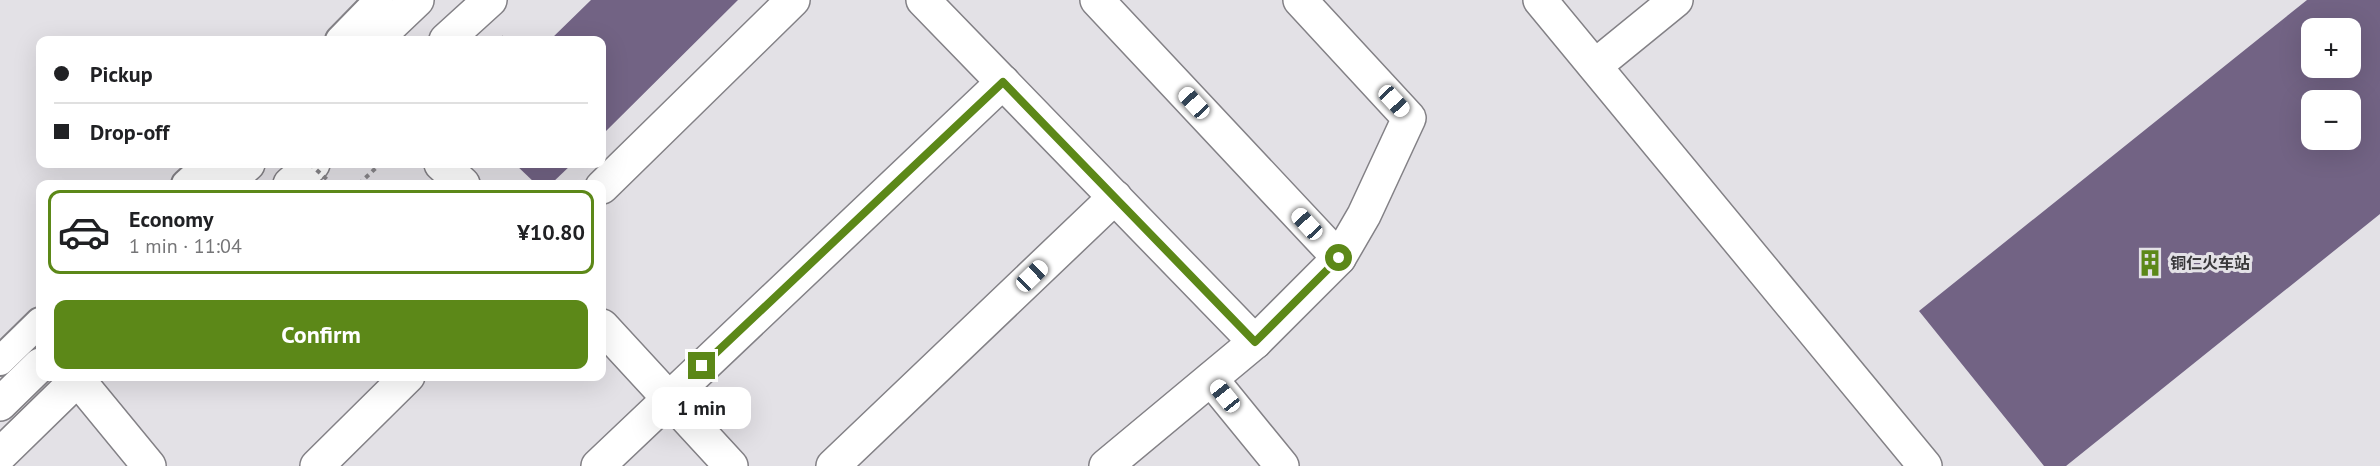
<!DOCTYPE html>
<html lang="en">
<head>
<meta charset="utf-8">
<style>
  :root { --surface:#fff; --page:#f6f6f6; --text:#202124; --muted:#757577; --line:#e0e0e0; --accent:#5c8818 }
  body { margin:0; font-family:"PT Sans","Noto Sans SC",sans-serif; background:var(--page); color:var(--text); height:100vh; display:flex; flex-direction:column; font-size:22px; white-space:nowrap }
  * { box-sizing:border-box; margin:0 }
  p { font-size:20px; color:var(--muted) }
  .icon { flex:none; width:33px; height:33px; fill:none; stroke:currentColor; stroke-width:2; stroke-linecap:round; stroke-linejoin:round }
  .map { position:relative; flex:1; overflow:hidden }
  .side { position:absolute; left:36px; top:180px; width:570px; height:201px; display:flex; flex-direction:column; background:var(--surface); border-radius:12px; box-shadow:0 6px 24px #0002 }
  .side>* { flex:none }
  .banner { position:absolute; left:36px; top:36px; width:570px; height:132px; border-radius:12px; box-shadow:0 6px 24px #0002; display:grid; align-content:center; height:132px; padding:0 18px; background:var(--surface) }
  .buttons { position:absolute; left:2301px; top:18px; display:grid; gap:12px }
  .buttons a { display:grid; place-items:center; width:60px; height:60px; border-radius:12px; background:var(--surface); box-shadow:0 6px 24px #0002; font-size:30px }
  .end { position:absolute; width:27px; height:27px; margin:-14px; border:8px solid #5c8818; background:#fff; box-shadow:0 0 0 3px #fff }
  .from { border-radius:50% }
  .bubble { position:absolute; height:42px; border-radius:12px; background:var(--surface); box-shadow:0 6px 24px #0002; font-size:20px; font-weight:700; line-height:42px; text-align:center }
  .car { position:absolute; width:18px; height:36px; margin:-18px -9px; border-radius:8px; box-shadow:0 0 4px 2px #0007; background:linear-gradient(#fff 24%,#345 0 40%,#fff 0 76%,#345 0 86%,#fff 0) }
  .banner b { display:flex; align-items:center; gap:21px; height:57px; font-size:22px }
  .banner b+b { border-top:2px solid var(--line) }
  .banner i { width:15px; height:15px; background:var(--text) }
  ul { padding:10px 0 0; list-style:none }
  li { display:flex; align-items:center; gap:18px; height:84px; margin:0 12px 9px; padding:0 6px; border:3px solid transparent; border-radius:12px }
  li div { flex:1 }
  li b { display:block; font-size:22px }
  li em { font-style:normal; font-weight:700 }
  li.on { border-color:var(--accent) }
  li>.icon { width:54px; height:54px; stroke-width:1.5 }
  .button { display:flex; gap:12px; margin-top:auto; padding:12px 18px }
  .button a { flex:1; height:69px; border-radius:12px; background:var(--accent); color:#fff; font-size:24px; font-weight:700; line-height:69px; text-align:center }
  .map>svg:first-child { display:block }
</style>
</head>
<body>
<div class="map">
<svg width="2380" height="466" viewBox="0 0 2380 466">
  <rect width="100%" height="100%" fill="#e3e1e6"/>
  <g fill="#726384" fill-rule="evenodd">
    <polygon points="591,0 738,0 602,135 602,40 550,40"/>
    <path d="M 2307,0 L 2380,0 L 2380,214 L 2066,466 L 2044,466 L 1919,311 ZM 2312,28 L 2350,28 L 2350,68 L 2312,68 ZM 2312,100 L 2350,100 L 2350,140 L 2312,140 Z"/>
    <polygon points="515,164 572,164 551,184 536,184"/>
  </g>
  <g fill="none" stroke-linecap="round" stroke-linejoin="round">
    <defs>
      <g id="pedestrian">
        <polyline points="340,40 379,0"/>
        <polyline points="186,184 208,164"/>
        <polyline points="0,361 40,322"/>
      </g>
      <g id="minor">
        <polyline points="923,0 1255,342 1106,466"/>
        <polyline points="1097,0 1339,258 1255,342"/>
        <polyline points="1300,0 1409,118 1364,215 1339,258"/>
        <polyline points="1540,0 1925,466"/>
        <polyline points="1595,66 1676,0"/>
        <polyline points="441,164 463,184"/>
        <polyline points="602,187 793,0"/>
        <polyline points="602,326 731,466"/>
        <polyline points="75,376 149,466"/>
        <polyline points="1211,379 1282,466"/>
        <polyline points="317,466 408,376"/>
        <polyline points="598,466 1003,82"/>
        <polyline points="833,466 1115,197"/>
      </g>
      <g id="primary">
        <polyline points="375,40 417,0"/>
        <polyline points="446,40 490,0"/>
        <polyline points="226,184 248,164"/>
        <polyline points="290,184 313,164"/>
        <polyline points="0,404 40,365"/>
        <polyline points="0,455 81,376"/>
      </g>
    </defs>
    <use href="#pedestrian" stroke="#838186" stroke-width="32"/>
    <use href="#minor" stroke="#838186" stroke-width="36"/>
    <use href="#primary" stroke="#838186" stroke-width="36"/>
    <g stroke="#878589" stroke-width="4" stroke-dasharray="4.5 4.5" stroke-linecap="butt">
      <polyline points="501,40 504,37"/>
      <polyline points="359,184 380,164"/>
    </g>
    <use href="#pedestrian" stroke="#fff" stroke-width="28"/>
    <use href="#minor" stroke="#fff" stroke-width="33"/>
    <use href="#primary" stroke="#fff" stroke-width="33"/>
    <polyline stroke="#878589" stroke-width="4" stroke-dasharray="4.5 4.5" stroke-linecap="butt" points="310,164 332,184"/>
  </g>
  <g fill="none" stroke-linecap="round" stroke-linejoin="round">
    <polyline stroke="#5c8818" stroke-width="8" points="702,366 1003,82 1255,342 1339,258"/>
  </g>
  <defs>
    <symbol id="building-bare" viewBox="-9 -9 18 18"><path d="M-4-6H4V6H1V3H-1V6H-4ZM-2.5-4.3h1.7v1.8h-1.7ZM.8-4.3h1.7v1.8H.8ZM-2.5-1h1.7V.8h-1.7ZM.8-1h1.7V.8H.8Z" fill="#5c8818" stroke="#e3e1e6" stroke-width="2.5" paint-order="stroke"/></symbol>
  </defs>
  <g fill-rule="evenodd">
    <use href="#building-bare" x="2131" y="244" width="38" height="38"/>
  </g>
  <g text-anchor="middle" stroke-width="6" stroke-linejoin="round" paint-order="stroke">
    <g font-size="16" font-weight="bold" fill="#39383a" stroke="#e3e1e6" text-anchor="start">
      <text x="2170" y="269">铜仁火车站</text>
    </g>
  </g>
</svg>
<div class="buttons">
<a>+</a>
<a>−</a>
</div>
<i class="end from" style="left:1339px;top:258px"></i>
<i class="end" style="left:702px;top:366px"></i>
<div class="bubble" style="left:652px;top:387px;width:99px">1 min</div>
<i class="car" style="left:1394px;top:101px;rotate:137deg"></i>
<i class="car" style="left:1194px;top:103px;rotate:317deg"></i>
<i class="car" style="left:1307px;top:224px;rotate:317deg"></i>
<i class="car" style="left:1032px;top:276px;rotate:46deg"></i>
<i class="car" style="left:1225px;top:396px;rotate:321deg"></i>
<div class="banner">
<b><i class="from"></i>Pickup</b>
<b><i></i>Drop-off</b>
</div>
<section class="side">
<ul>
<li class="on"><svg class="icon" aria-label="car" viewBox="0 0 24 24"><path d="M5 17H2v-5l4-1 3-4h7l3 4 3 1v5h-3M9 17h6M6 11h13"/><circle cx="7" cy="17" r="2"/><circle cx="17" cy="17" r="2"/></svg><div><b>Economy</b><p>1 min · 11:04</p></div><em>¥10.80</em></li>
</ul>
<div class="button"><a>Confirm</a></div>
</section>
</div>
</body>
</html>
